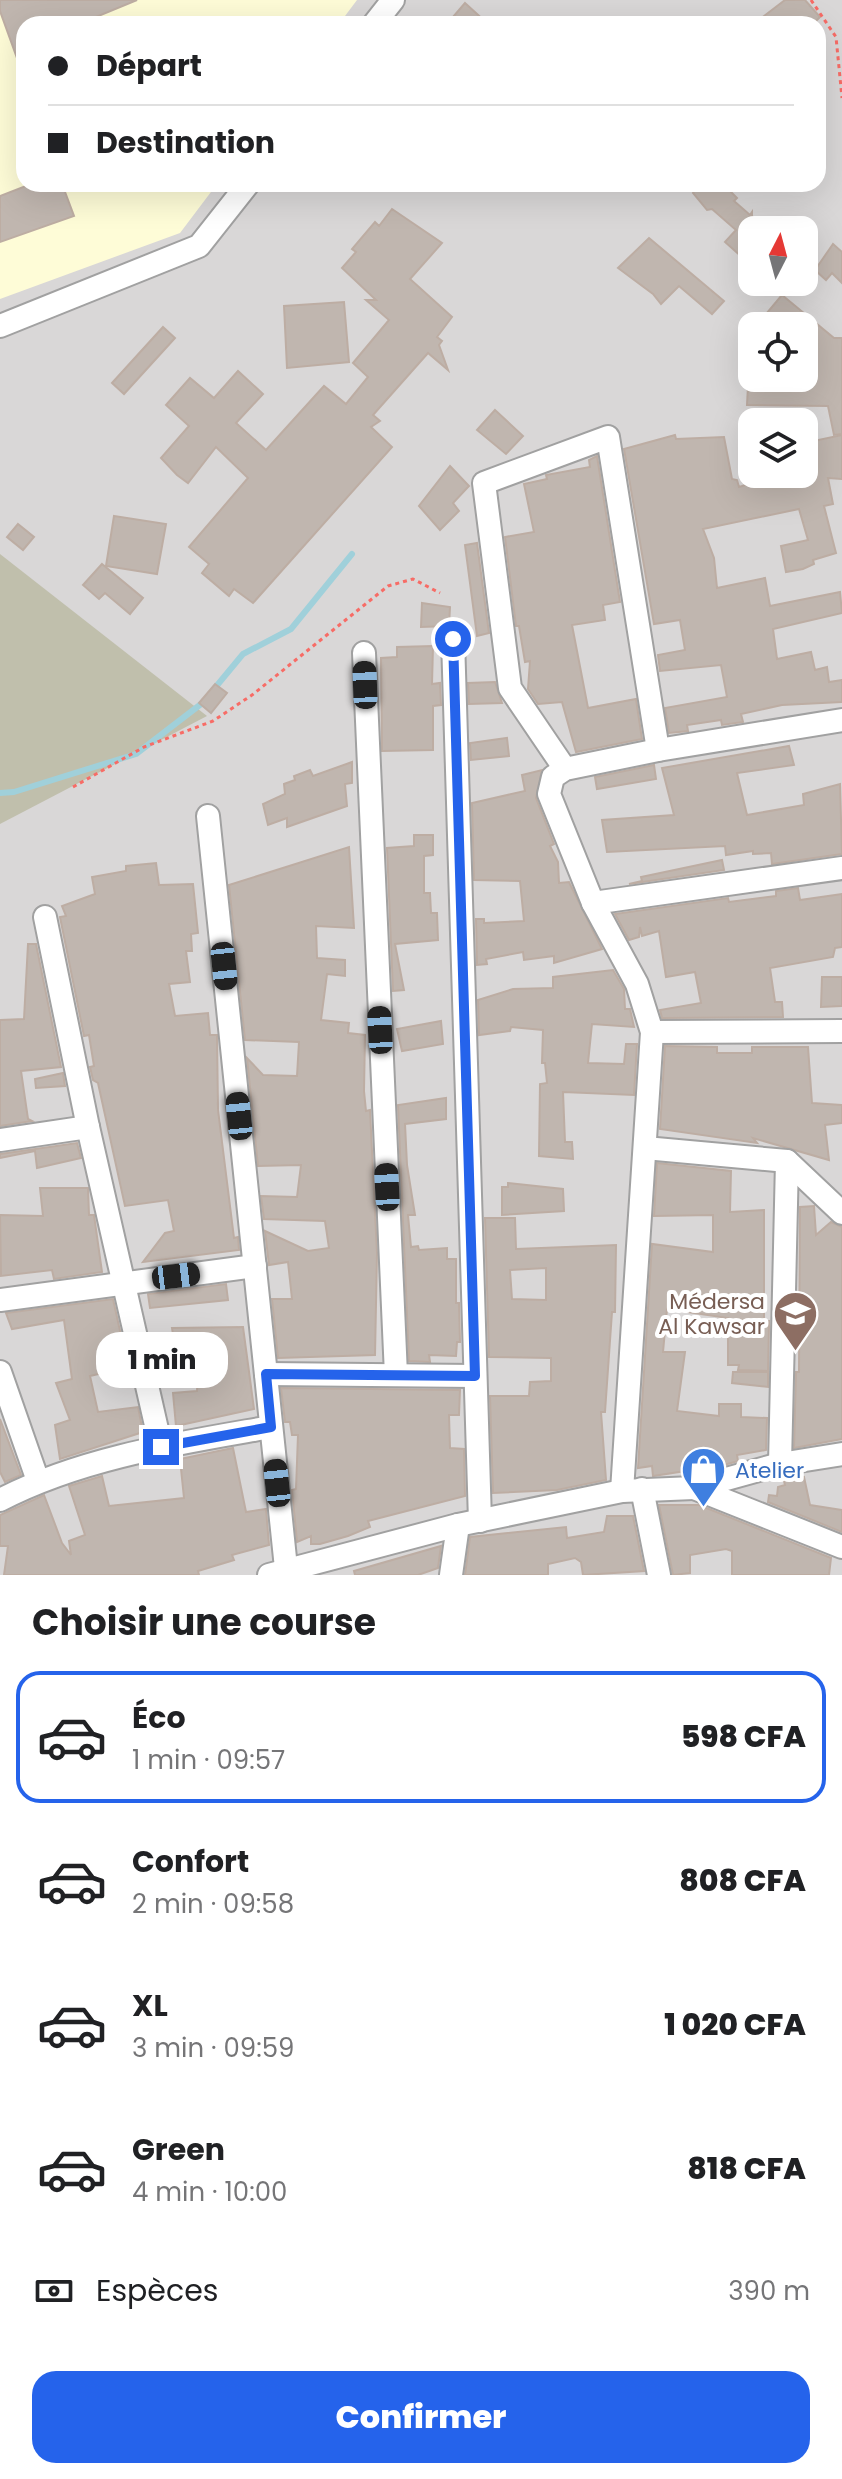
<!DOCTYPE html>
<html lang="fr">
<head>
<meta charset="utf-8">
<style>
  :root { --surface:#fff; --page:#f6f6f6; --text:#202124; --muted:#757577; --line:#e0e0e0; --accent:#2563eb }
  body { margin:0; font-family:Poppins,sans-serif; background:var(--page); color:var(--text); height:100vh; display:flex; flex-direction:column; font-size:30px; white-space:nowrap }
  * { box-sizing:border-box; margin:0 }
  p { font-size:26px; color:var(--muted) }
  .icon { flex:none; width:44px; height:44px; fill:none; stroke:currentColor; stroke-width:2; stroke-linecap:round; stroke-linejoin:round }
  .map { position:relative; height:1575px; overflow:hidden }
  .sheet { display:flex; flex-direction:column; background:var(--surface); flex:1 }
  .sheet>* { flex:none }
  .hud { position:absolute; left:16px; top:16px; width:810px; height:176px; border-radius:24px; box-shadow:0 8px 32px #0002; display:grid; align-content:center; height:176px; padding:0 32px; background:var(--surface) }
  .needle { width:52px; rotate:6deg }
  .fabs { position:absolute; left:738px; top:216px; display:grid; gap:16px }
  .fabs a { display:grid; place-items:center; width:80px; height:80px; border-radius:16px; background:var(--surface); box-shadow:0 8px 32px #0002; font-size:40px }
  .end { position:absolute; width:36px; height:36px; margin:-18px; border:10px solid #2563eb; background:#fff; box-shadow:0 0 0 4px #fff }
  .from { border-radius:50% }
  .bubble { position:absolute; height:56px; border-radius:24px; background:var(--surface); box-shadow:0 8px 32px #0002; font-size:26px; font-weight:800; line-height:56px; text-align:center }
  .car { position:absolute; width:24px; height:48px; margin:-24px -12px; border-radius:10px; box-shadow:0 0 6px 2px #0007; background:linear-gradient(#222 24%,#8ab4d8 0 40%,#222 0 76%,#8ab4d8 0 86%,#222 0) }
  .hud b { display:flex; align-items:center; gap:28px; height:76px; font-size:30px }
  .hud b+b { border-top:2px solid var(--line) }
  .hud i { width:20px; height:20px; background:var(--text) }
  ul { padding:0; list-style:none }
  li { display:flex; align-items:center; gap:24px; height:132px; margin:0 16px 12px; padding:0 16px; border:4px solid transparent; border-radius:24px }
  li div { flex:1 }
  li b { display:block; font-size:30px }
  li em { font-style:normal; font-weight:800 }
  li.selected { border-color:var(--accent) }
  li>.icon { width:72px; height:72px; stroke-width:1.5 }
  h2 { padding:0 32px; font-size:36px; line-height:96px }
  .pay { display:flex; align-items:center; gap:20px; height:88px; padding:0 32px; font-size:30px }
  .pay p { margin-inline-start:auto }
  .cta { display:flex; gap:16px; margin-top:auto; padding:16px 32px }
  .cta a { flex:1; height:92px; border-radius:24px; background:var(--accent); color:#fff; font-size:32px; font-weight:800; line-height:92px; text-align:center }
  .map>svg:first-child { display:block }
</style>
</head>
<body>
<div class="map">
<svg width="842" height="1575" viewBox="0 0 842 1575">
  <rect width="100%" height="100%" fill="#ece7e0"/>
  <path fill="#d9d7d7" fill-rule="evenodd" d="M 0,0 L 842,0 L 842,1575 L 0,1575 ZM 24,24 L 818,24 L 818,184 L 24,184 ZM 752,230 L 804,230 L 804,282 L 752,282 ZM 752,326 L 804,326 L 804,378 L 752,378 ZM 752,422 L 804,422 L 804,474 L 752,474 Z"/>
  <polygon fill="#fefcd7" points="0,0 357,0 339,24 24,24 24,184 217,184 180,233 0,299"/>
  <polygon fill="#c0bfac" points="0,554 207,716 0,824"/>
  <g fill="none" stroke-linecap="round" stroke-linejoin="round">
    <g stroke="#a0d0da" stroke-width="6">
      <polyline points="214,689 243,654 291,629 352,554"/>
      <polyline points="0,793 14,792 136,754 205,701"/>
    </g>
  </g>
  <g fill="#c0b6af" stroke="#bdada3" stroke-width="2" fill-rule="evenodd">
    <polygon points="0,0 137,0 79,24 24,24 22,72 0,11"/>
    <polygon points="785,0 805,0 820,17 813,24 772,24 764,16"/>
    <polygon points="465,3 488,24 447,24"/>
    <polygon points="31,184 62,184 74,216 0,242 0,196"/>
    <polygon points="699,184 729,184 728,189 737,198 734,201 750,215 752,212 752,216 768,230 752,230 752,266 725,242 736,230 712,209 707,210 693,193"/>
    <polygon points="392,209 442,243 410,279 452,317 437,337 442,341 439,345 448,370 428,353 373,415 380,421 371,427 392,447 253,603 234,589 229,596 202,573 209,564 189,547 248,478 216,447 188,483 177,475 161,458 189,426 166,405 190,378 214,398 238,371 263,394 236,423 266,450 324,386 346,404 368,377 353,363 389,320 366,300 376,300 342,268 356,252 352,249 375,222 379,226"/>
    <polygon points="649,238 724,301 712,314 679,286 661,304 653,294 618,268"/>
    <polygon points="833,244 842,252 842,283 832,273 826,280 815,270"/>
    <polygon points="782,295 834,338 842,338 842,434 834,435 828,406 747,405 748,386 804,382 804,326 756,326"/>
    <polygon points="344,302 349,362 287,368 284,306"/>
    <polygon points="163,327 175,338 124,394 112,383"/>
    <polygon points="495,410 523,436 506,454 477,430"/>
    <polygon points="675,435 676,439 724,437 732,479 737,480 739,487 768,478 767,474 804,474 804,443 842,435 842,479 828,478 833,504 824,506 836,553 813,560 814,564 803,569 786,572 781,546 808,540 799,509 703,529 714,558 717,588 765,578 770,606 840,592 842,613 773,629 777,659 811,652 815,670 827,667 829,682 842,680 842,702 782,705 741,714 743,722 722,725 721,720 687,725 688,731 669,733 665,708 727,697 721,665 660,671 658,655 685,650 680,620 654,624 624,449"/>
    <polygon points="597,456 620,602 603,605 605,620 572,625 588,708 636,699 642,739 576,752 562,702 538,704 528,689 530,661 525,662 519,626 516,626 505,537 534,532 524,484 547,479 546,475 590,467 589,460"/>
    <polygon points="450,466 469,486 453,503 459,511 440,530 419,506"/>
    <polygon points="114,516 166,524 157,574 106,566"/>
    <polygon points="18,524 34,537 23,550 7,537"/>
    <polygon points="477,543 489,633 477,636 465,545"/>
    <polygon points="102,564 143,598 130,614 105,593 99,599 83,585"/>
    <polygon points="422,603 450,607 449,626 421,627"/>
    <polygon points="433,646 432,684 440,683 441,705 433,706 433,750 382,751 381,658 397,657 397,647"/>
    <polygon points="495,682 502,703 469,704 468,683"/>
    <polygon points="215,684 227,693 211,713 199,703"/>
    <polygon points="507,738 509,756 471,760 470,743"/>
    <polygon points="789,746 794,765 737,773 747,815 804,805 803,794 840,784 842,854 772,864 771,853 753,854 753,851 726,855 725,846 607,852 602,820 674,815 662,768"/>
    <polygon points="352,762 352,783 345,784 347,806 287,827 287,818 268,825 263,804 285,794 284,784 295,780 294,776 310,770 313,776"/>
    <polygon points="654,765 656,779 597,789 595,777"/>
    <polygon points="542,770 536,798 554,844 550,846 558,862 559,883 569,882 602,949 554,963 554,956 524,960 523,952 486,959 487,964 477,965 476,919 484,919 484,923 524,921 520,881 474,880 472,803 525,791 522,775"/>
    <polygon points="414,835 433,835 433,855 424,856 424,893 430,893 431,913 437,913 438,940 395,944 404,990 393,991 387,848 414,846"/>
    <polygon points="349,847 354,928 316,926 317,958 345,960 345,976 327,974 321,1020 349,1023 348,1033 365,1035 364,1091 366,1111 370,1110 377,1253 375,1355 278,1358 272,1299 292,1299 288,1262 269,1265 265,1231 308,1251 329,1248 325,1221 264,1219 261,1196 297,1197 301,1165 258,1166 247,1058 263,1075 297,1076 299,1042 245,1040 229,885"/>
    <polygon points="722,860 724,870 629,884 642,881 641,877"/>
    <polygon points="156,863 159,885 193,884 198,933 191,934 192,951 186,951 190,982 169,984 175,1016 208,1013 210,1035 217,1035 218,1110 234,1238 238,1237 239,1250 143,1262 165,1233 174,1231 168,1200 125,1206 98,1083 93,1080 90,1067 94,1066 89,1035 84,1036 60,917 66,916 62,906 95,894 92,877 126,871 126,866"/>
    <polygon points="798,888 800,900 842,894 842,947 835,948 833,957 770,968 775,1002 782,1002 783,1017 662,1018 660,1010 701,1003 695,972 666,977 659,931 642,936 640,927 639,937 629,940 615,914 728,898 729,902 776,896 776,891"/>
    <polygon points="28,944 36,944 61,1067 21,1071 28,1119 32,1121 0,1126 0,1020 24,1019"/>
    <polygon points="613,970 624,989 625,1009 630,1009 634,1027 592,1024 588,1063 624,1064 626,1044 637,1044 634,1095 563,1092 565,1142 572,1142 573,1159 539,1156 540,1084 547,1083 545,1063 542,1063 543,1030 511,1027 510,1031 479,1035 478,1000 513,989 553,988 553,977"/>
    <polygon points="822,977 842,977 842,1006 821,1007"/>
    <polygon points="441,1021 443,1044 402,1051 397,1029"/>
    <polygon points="665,1046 717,1047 717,1053 752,1053 752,1047 808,1047 812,1103 842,1105 842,1123 825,1125 829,1160 753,1138 757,1143 660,1129"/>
    <polygon points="63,1073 65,1086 36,1088 35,1079"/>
    <polygon points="446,1098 446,1119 405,1124 407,1165 415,1215 408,1215 411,1247 418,1246 419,1250 447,1248 447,1259 456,1259 456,1303 459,1303 460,1342 457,1342 456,1356 429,1355 430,1362 409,1361 398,1105"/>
    <polygon points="77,1143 81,1158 37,1168 35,1151 0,1158 0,1154"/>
    <polygon points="657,1163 731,1171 730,1212 764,1210 764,1321 769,1321 769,1326 768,1371 738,1370 739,1365 728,1365 728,1318 667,1309 663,1352 685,1352 677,1411 719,1416 719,1404 741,1404 741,1417 767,1418 766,1450 737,1455 738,1461 724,1465 653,1476 652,1466 638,1468 652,1244 713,1252 713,1215 654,1216"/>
    <polygon points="508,1183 563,1189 564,1211 502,1215 502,1187 508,1187"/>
    <polygon points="40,1188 88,1188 89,1215 94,1215 102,1272 54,1279 52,1270 1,1276 0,1215 43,1216"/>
    <polygon points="814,1206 816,1235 831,1222 842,1227 842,1439 794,1448 796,1372 799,1372 800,1207"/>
    <path d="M 485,1218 L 515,1218 L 516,1249 L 616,1245 L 615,1312 L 612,1312 L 605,1412 L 601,1412 L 606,1480 L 557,1490 L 493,1493 L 490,1396 L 529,1396 L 530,1382 L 551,1381 L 551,1358 L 489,1357 ZM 546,1268 L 546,1300 L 512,1299 L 510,1270 Z"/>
    <polygon points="226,1284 228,1300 150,1308 148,1294"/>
    <polygon points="113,1299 128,1367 90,1376 98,1412 138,1407 143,1432 60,1459 55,1425 70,1420 56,1383 72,1379 64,1320 12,1329 6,1313"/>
    <polygon points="243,1327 254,1409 176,1426 173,1393 197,1391 199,1358 177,1360 172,1328"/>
    <polygon points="733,1372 768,1372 768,1387 732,1383"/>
    <polygon points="281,1388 460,1390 459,1415 449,1415 450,1448 464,1449 465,1496 368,1521 370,1527 348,1536 320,1544 311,1544 311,1536 297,1542 292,1490 296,1489 298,1435 292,1435 290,1422 285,1422"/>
    <polygon points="0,1419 21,1475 5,1482 0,1472"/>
    <polygon points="233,1448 246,1512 266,1509 269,1545 232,1555 234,1560 198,1571 199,1575 4,1575 8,1546 0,1546 0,1515 44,1495 62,1543 71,1555 69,1541 85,1535 69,1486 102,1476 109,1506 184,1498 180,1459"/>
    <polygon points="804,1477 810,1505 842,1510 842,1532 768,1502 769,1495 777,1496 778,1487 785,1485 784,1481"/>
    <polygon points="659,1505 699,1505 831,1558 829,1575 732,1575 732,1551 726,1549 690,1555 690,1573 673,1575"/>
    <polygon points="607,1516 633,1516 644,1571 583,1575 581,1562 575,1558 548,1564 548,1575 465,1575 470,1537 566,1527 567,1538 604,1532"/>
    <polygon points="441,1546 438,1568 418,1575 355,1575 354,1571"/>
  </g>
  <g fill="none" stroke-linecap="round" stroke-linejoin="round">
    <defs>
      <g id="street">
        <polyline points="374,24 393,0"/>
        <polyline points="0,326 199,246 248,184"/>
        <polyline points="453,639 480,1521"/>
        <polyline points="364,653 396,1375"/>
        <polyline points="565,769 510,688 484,483 608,437 658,750"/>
        <polyline points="208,816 286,1568"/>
        <polyline points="593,903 842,868"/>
        <polyline points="45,917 88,1127 161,1447"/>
        <polyline points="652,1032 842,1031"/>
        <polyline points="0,1140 88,1127"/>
        <polyline points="645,1148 787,1161 842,1213"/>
        <polyline points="0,1300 255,1266"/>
        <polyline points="0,1372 38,1481"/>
        <polyline points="266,1374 475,1376"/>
        <polyline points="780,1464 787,1161"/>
        <polyline points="694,1488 842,1547"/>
        <polyline points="642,1489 659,1575"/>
        <polyline points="622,1491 652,1032 637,984 593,903 549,794 553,777 565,769 658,750 842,720"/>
        <path d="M 0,1500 C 83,1457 180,1443 271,1427"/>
        <polyline points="269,1575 458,1525 622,1491 694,1488 780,1464 842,1454"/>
        <polyline points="451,1575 458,1525"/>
      </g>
    </defs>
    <use href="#street" stroke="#a1a1a1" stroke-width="26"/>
    <g stroke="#f76c66" stroke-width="3" stroke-dasharray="4 4" stroke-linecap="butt">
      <polyline points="811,0 836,37 842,98"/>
      <polyline points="73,787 144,747 213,721 252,695 388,586 413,579 440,593"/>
    </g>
    <use href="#street" stroke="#fff" stroke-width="22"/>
  </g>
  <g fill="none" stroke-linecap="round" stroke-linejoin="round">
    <polyline stroke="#2563eb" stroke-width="10" points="161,1447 271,1427 266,1374 475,1376 453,639"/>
  </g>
  <defs>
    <symbol id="school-pin" viewBox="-11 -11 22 30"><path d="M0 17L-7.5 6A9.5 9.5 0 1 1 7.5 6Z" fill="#8d6e63" stroke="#fff"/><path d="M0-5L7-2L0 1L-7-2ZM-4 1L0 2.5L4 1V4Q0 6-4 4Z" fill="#fff"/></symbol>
    <symbol id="shop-pin" viewBox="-11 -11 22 30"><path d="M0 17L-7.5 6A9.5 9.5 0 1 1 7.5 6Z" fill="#3f7fe0" stroke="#fff"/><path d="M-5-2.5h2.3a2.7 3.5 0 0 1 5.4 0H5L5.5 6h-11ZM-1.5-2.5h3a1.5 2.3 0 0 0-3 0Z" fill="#fff"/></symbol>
  </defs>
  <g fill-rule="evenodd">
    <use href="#school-pin" x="770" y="1288" width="51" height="69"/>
    <use href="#shop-pin" x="678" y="1444" width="51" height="69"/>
  </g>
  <g text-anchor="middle" stroke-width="8" stroke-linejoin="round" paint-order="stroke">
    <g font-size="22" fill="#785e54" stroke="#fff" text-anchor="end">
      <text x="765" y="1309">Médersa<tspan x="765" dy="25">Al Kawsar</tspan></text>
    </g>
    <g font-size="22" fill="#366cbe" stroke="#fff" text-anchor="start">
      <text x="735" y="1478">Atelier</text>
    </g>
  </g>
</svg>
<div class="fabs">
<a><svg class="needle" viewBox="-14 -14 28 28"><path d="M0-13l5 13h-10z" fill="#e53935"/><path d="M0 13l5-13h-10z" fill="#757577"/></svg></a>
<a><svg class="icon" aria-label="locate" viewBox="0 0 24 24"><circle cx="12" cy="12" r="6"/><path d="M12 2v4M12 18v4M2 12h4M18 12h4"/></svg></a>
<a><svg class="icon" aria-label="layers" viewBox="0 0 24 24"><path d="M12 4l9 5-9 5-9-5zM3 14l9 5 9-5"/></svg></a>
</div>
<i class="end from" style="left:453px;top:639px"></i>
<i class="end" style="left:161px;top:1447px"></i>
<div class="bubble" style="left:96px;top:1332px;width:132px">1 min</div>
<i class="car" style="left:365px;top:685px;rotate:358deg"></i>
<i class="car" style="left:224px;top:966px;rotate:174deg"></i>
<i class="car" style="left:380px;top:1030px;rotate:357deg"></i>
<i class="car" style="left:239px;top:1116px;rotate:354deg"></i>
<i class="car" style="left:387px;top:1187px;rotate:357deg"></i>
<i class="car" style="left:176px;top:1276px;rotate:83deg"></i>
<i class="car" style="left:277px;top:1483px;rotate:354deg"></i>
<div class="hud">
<b><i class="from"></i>Départ</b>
<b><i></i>Destination</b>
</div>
</div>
<section class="sheet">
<h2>Choisir une course</h2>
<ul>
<li class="selected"><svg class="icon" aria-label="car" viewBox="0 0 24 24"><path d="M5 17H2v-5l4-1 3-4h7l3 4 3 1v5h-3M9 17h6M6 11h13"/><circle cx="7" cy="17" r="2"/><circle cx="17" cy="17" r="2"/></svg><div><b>Éco</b><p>1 min · 09:57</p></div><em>598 CFA</em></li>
<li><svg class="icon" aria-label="car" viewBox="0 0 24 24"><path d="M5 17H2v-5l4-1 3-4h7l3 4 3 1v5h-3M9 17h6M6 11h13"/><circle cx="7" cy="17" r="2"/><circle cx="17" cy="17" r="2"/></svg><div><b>Confort</b><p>2 min · 09:58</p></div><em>808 CFA</em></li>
<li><svg class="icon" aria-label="car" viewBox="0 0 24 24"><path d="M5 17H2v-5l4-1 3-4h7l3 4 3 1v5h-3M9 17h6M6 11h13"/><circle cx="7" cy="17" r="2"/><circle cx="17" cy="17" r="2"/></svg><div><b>XL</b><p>3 min · 09:59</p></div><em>1 020 CFA</em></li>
<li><svg class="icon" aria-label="car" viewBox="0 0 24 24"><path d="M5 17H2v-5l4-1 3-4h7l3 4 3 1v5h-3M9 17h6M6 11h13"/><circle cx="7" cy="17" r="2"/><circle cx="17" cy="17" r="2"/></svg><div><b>Green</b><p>4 min · 10:00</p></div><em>818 CFA</em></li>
</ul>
<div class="pay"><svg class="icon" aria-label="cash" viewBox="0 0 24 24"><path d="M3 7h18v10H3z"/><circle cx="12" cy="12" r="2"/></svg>Espèces<p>390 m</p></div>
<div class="cta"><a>Confirmer</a></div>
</section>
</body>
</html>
